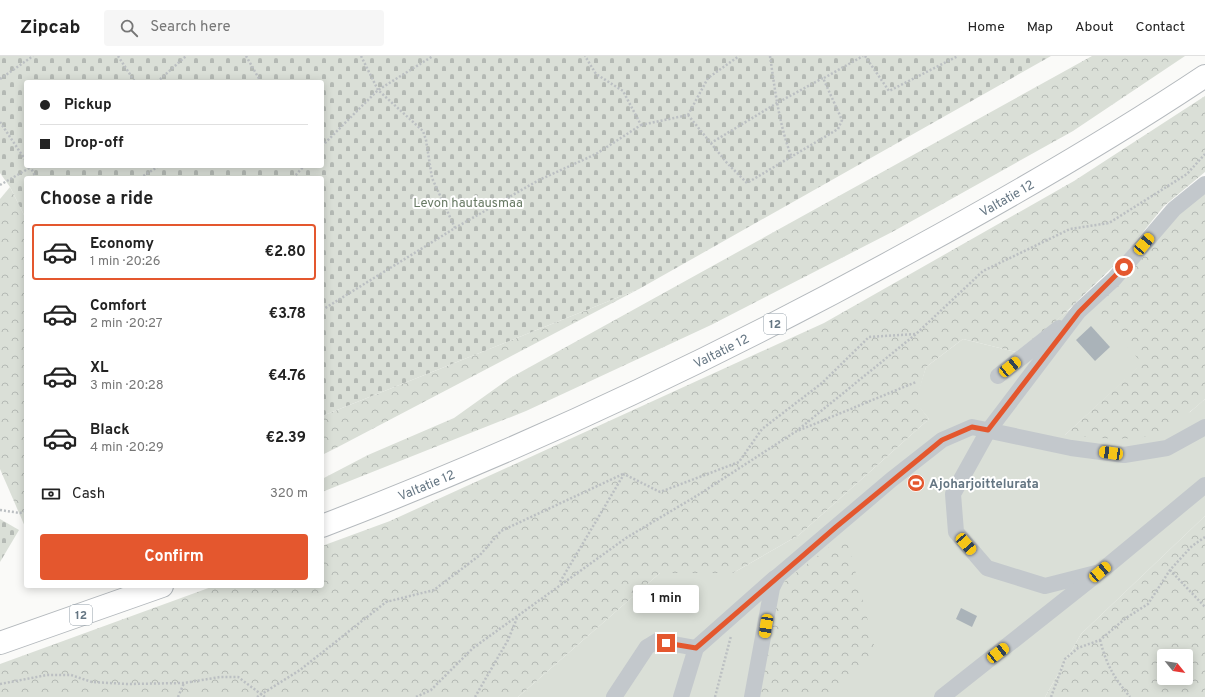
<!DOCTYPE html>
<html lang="en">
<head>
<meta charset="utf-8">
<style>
  :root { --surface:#fff; --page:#f6f6f6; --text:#222; --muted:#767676; --line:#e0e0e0; --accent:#e4572e }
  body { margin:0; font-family:Overpass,sans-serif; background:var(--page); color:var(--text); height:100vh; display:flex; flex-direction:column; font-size:15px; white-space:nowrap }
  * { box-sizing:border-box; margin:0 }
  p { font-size:13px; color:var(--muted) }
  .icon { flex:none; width:22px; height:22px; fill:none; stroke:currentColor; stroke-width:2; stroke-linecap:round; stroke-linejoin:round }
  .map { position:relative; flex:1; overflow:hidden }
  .panel { position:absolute; left:24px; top:120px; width:300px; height:412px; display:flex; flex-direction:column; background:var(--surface); border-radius:4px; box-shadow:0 2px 10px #0003 }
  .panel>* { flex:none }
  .guide { position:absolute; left:24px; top:24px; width:300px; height:88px; border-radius:4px; box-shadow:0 2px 10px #0003; display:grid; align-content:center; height:88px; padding:0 16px; background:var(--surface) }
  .needle { width:26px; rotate:120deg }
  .fabs { position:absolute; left:1157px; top:593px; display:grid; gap:8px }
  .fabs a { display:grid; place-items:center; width:36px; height:36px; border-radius:4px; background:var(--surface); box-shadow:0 2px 10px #0003; font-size:20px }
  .end { position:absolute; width:18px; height:18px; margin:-9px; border:5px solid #e4572e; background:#fff; box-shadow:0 0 0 2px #fff }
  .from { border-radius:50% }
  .bubble { position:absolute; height:28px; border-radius:4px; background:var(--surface); box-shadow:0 2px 10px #0003; font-size:13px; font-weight:700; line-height:28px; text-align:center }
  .car { position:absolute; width:12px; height:24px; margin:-12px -6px; border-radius:5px; box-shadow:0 0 3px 1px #0007; background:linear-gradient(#f5c518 24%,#345 0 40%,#f5c518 0 76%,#345 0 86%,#f5c518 0) }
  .guide b { display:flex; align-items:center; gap:14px; height:38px; font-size:15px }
  .guide b+b { border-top:1px solid var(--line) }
  .guide i { width:10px; height:10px; background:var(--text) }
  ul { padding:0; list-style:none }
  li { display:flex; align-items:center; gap:12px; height:56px; margin:0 8px 6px; padding:0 8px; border:2px solid transparent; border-radius:4px }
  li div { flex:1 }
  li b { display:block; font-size:15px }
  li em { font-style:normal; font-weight:700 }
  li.on { border-color:var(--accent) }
  li>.icon { width:36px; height:36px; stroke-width:1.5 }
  h2 { padding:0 16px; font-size:18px; line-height:48px }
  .pay { display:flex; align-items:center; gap:10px; height:44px; padding:0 16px; font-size:15px }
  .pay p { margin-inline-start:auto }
  .cta { display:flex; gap:8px; margin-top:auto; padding:8px 16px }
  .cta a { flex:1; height:46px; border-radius:4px; background:var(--accent); color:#fff; font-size:16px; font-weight:700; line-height:46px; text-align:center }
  header { display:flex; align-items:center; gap:24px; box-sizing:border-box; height:56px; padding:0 20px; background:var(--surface); border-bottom:1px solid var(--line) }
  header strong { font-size:19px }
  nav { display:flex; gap:22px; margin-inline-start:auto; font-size:14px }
  .search { width:280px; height:36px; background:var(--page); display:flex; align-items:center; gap:10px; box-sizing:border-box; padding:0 14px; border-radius:4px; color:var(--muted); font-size:15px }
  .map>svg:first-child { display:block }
</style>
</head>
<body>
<header>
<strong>Zipcab</strong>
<div class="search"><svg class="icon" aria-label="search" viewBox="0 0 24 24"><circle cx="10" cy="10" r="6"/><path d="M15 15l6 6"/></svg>Search here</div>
<nav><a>Home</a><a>Map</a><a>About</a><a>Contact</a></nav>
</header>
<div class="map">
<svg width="1205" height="641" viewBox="0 0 1205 641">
  <defs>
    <pattern id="forest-crowns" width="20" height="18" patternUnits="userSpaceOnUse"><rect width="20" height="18" fill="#dadfd7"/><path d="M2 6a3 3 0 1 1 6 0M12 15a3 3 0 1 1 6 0" fill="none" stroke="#b4b9b4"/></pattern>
    <pattern id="cemetery-stones" width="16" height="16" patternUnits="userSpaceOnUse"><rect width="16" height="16" fill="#dadfd7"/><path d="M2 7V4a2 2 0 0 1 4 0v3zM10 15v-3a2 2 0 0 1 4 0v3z" fill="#b4b9b4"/></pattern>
  </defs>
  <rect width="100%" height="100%" fill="#fafaf8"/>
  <polygon fill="#dadfd7" points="1111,221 1117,224 1097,256 1143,307 1065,379 1190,356 1205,343 1205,460 1081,578 1045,641 518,641 660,517 733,517 799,479 929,363 915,346 926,311 963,283 1016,296"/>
  <g fill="url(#forest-crowns)" fill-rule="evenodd">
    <polygon points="1092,0 1185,0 1073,75 894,175 711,269 526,355 322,436 322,423 368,399 454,362 510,322"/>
    <polygon points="1205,40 1205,116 1164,150 1123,201 1062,260 1016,296 963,283 926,311 916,346 929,363 799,479 733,517 660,517 518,641 0,641 0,608 214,530 322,530 322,490 390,465 824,267 1074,125"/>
    <polygon points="10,131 26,163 26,473 0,413 0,143"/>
    <path d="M 1205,136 L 1205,343 C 1191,356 1175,368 1157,377 C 1134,387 1090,381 1065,379 L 1142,307 L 1096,256 L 1117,224 L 1175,161 Z"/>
    <polygon points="639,233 336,392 322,399 322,360"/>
    <path d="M 1205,460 L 1205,641 L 1045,641 L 1081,578 ZM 1164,600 L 1186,600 L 1186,622 L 1164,622 Z"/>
    <polygon points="846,478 876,597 826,641 759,641 780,529"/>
  </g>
  <g fill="url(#cemetery-stones)" fill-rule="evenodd">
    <path d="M 0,0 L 1051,0 L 639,233 L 322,360 L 322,122 L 26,122 L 26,163 L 10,131 L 0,117 ZM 26,26 L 322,26 L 322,110 L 26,110 Z"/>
    <polygon points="0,463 19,474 0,506"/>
  </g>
  <g fill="#aab3b9">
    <polygon points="1091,270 1110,291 1095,305 1076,284"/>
    <polygon points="961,552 977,560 972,571 956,563"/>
  </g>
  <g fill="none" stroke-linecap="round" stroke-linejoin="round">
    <defs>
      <g id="highway">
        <path id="s1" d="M 322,470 C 524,393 720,300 909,196 C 1010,141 1109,84 1205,20"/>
        <polyline points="0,587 162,530"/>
      </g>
    </defs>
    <use href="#highway" stroke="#b4b9bd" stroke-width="24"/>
    <g stroke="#bbbfc2" stroke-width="2.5" stroke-dasharray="2 2" stroke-linecap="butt">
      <polyline points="118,0 135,26"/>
      <polyline points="246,0 261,26"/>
      <polyline points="361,0 378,34 423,75 426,84 432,122 455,172"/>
      <path d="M 770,0 C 775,34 779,69 792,102"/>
      <polyline points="865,0 889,35 958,0"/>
      <polyline points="824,22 863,0"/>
      <polyline points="0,23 33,0"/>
      <polyline points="157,26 186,0"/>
      <polyline points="688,59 727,107 747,127 838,73 842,64 823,22 777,47 711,87"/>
      <polyline points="0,66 26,105"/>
      <polyline points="641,69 688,59 708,22 739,0"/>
      <polyline points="322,90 378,34 433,0"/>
      <polyline points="30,110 36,122"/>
      <polyline points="140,122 159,110"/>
      <polyline points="293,122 304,110"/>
      <polyline points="0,129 33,110"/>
      <polyline points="322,254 455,172 539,124 596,98 641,69 623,35 596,18 585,0"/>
      <polyline points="799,373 916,278 983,215 1070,173 1109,167 1187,118 1205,98"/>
      <polyline points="0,454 20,457 26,455"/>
      <polyline points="1170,514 1205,551"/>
      <polyline points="560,526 624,418 660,436 739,406 762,373 822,327 869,281 915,278"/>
      <path d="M 1100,584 C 1107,610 1113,620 1130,641"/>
      <polyline points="0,628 47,619 71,619 92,626 127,628 184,627 220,621 238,621 265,641"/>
      <polyline points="178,641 184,627"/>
      <polyline points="257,641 300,614 386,546 434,534 480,499 501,475 623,418"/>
      <polyline points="416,641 431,634 473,592 626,482 698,439 795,376 916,326"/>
      <polyline points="475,641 508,584 517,562"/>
      <polyline points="715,641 731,580"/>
      <polyline points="1051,641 1065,603 1078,592 1100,584 1126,562 1148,548 1170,514 1192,490 1205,481"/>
    </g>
    <g stroke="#c3c8cc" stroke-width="16">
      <polyline points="998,320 1059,272"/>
      <polyline points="1100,516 1045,530 987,512 956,476 953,438 988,375 1079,255 1114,223 1174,153 1205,128"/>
      <polyline points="614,641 647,591 657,585 696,592"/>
      <polyline points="681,641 696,592 775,522"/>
      <polyline points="752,641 772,532 778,520 891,424 942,384 972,371 1071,392 1124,399 1167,392 1205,371"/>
      <polyline points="942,641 1100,516 1205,429"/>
    </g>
    <use href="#highway" stroke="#fff" stroke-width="22"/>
  </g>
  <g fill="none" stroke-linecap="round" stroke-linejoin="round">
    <polyline stroke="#e4572e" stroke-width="5" points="666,587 696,592 836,471 942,384 972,371 988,374 1079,256 1124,211"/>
  </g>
  <defs>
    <symbol id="stadium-disc" viewBox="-11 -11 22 22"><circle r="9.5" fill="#e4572e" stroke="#fff"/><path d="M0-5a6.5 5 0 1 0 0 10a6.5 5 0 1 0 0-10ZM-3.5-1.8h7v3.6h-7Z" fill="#fff"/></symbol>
  </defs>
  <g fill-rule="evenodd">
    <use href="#stadium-disc" x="906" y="417" width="20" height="20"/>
  </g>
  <g text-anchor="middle" stroke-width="4" stroke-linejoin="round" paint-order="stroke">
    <g fill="#fff" stroke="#939fa8" stroke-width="1">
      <rect x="764" y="258" width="22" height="20" rx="3"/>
      <rect x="70" y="549" width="22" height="20" rx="3"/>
    </g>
    <g font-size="12" font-weight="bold" fill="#657683">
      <text x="775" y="272">12</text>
      <text x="81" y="563">12</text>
    </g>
    <g font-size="13" fill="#657683" stroke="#fff">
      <text dy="5" stroke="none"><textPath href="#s1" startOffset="760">Valtatie 12</textPath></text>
      <text dy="5" stroke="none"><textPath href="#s1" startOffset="436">Valtatie 12</textPath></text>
      <text dy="5" stroke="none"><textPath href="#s1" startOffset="112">Valtatie 12</textPath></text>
    </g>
    <g font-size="13" fill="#687a64" stroke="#fff">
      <text x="468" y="151">Levon hautausmaa</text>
    </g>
    <g font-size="13" font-weight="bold" fill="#657683" stroke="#fff" text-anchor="start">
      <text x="929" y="432">Ajoharjoittelurata</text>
    </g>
  </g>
</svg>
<div class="fabs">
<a><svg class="needle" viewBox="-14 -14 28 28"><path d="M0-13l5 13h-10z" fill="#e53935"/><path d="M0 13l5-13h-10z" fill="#767676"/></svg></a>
</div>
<i class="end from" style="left:1124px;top:211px"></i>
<i class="end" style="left:666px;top:587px"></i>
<div class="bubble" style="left:633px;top:529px;width:66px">1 min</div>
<i class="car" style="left:1144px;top:188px;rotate:40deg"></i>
<i class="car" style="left:1010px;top:311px;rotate:51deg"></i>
<i class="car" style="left:1111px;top:397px;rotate:278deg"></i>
<i class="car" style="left:966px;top:488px;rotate:139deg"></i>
<i class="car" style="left:1100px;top:516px;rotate:50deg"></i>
<i class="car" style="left:766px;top:570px;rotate:189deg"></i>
<i class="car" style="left:998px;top:597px;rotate:52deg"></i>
<div class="guide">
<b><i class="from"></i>Pickup</b>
<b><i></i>Drop-off</b>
</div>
<section class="panel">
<h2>Choose a ride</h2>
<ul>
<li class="on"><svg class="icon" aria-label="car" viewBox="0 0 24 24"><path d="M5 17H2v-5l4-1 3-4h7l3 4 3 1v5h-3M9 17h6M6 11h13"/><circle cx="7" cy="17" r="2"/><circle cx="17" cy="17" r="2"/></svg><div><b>Economy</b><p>1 min · 20:26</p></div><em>€2.80</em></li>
<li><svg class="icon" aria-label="car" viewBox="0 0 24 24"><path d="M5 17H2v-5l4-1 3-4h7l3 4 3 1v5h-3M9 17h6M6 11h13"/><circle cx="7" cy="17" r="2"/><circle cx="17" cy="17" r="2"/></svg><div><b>Comfort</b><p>2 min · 20:27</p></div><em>€3.78</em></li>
<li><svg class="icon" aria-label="car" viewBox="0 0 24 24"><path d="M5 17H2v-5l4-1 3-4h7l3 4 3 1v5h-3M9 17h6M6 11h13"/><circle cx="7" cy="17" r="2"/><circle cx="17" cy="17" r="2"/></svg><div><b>XL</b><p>3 min · 20:28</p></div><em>€4.76</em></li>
<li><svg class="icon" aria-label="car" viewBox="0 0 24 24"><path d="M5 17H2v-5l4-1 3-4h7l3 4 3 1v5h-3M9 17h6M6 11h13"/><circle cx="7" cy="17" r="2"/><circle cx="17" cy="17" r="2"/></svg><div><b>Black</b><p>4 min · 20:29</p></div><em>€2.39</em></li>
</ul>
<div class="pay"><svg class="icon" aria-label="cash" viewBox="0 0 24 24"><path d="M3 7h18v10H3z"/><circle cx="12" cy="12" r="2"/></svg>Cash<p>320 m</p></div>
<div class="cta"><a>Confirm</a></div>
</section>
</div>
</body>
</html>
